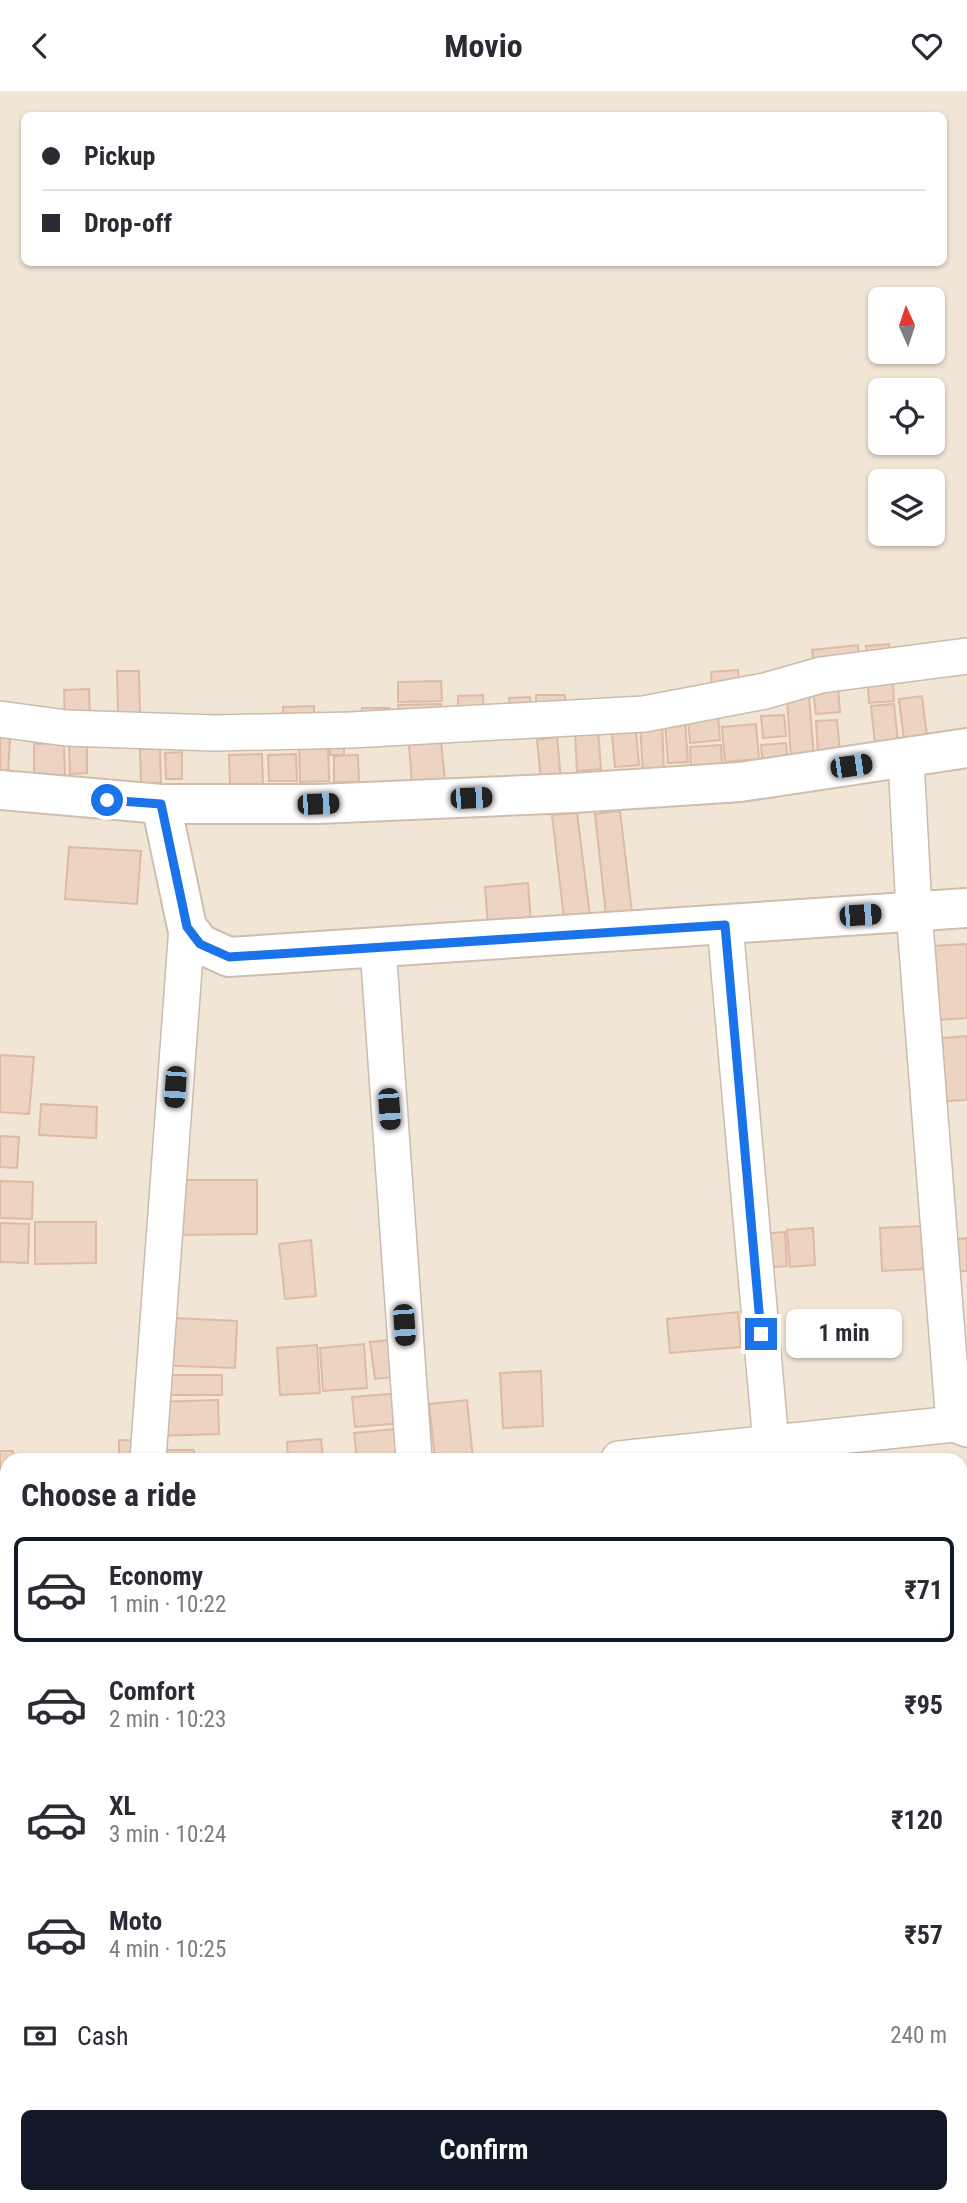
<!DOCTYPE html>
<html lang="en">
<head>
<meta charset="utf-8">
<style>
  :root { --surface:#fff; --page:#f2f2f3; --text:#2b2b33; --muted:#7c7c81; --line:#e1e1e2; --accent:#111827 }
  body { margin:0; font-family:"Roboto Condensed",sans-serif; background:var(--page); color:var(--text); height:100vh; display:flex; flex-direction:column; font-size:26px; white-space:nowrap }
  * { box-sizing:border-box; margin:0 }
  p { font-size:23px; color:var(--muted) }
  .icon { flex:none; width:38px; height:38px; fill:none; stroke:currentColor; stroke-width:2; stroke-linecap:round; stroke-linejoin:round }
  .map { position:relative; flex:1; overflow:hidden }
  .details { position:absolute; left:0px; top:1362px; width:968px; height:751px; display:flex; flex-direction:column; background:var(--surface); border-radius:21px 21px 0 0; box-shadow:0 2px 5px #0004 }
  .details>* { flex:none }
  .guide { position:absolute; left:21px; top:21px; width:926px; height:154px; border-radius:10px; box-shadow:0 2px 5px #0004; display:grid; align-content:center; height:154px; padding:0 21px; background:var(--surface) }
  .needle { width:46px; rotate:357deg }
  .controls { position:absolute; left:868px; top:196px; display:grid; gap:14px }
  .controls a { display:grid; place-items:center; width:77px; height:77px; border-radius:10px; background:var(--surface); box-shadow:0 2px 5px #0004; font-size:35px }
  .end { position:absolute; width:32px; height:32px; margin:-16px; border:9px solid #1a73e8; background:#fff; box-shadow:0 0 0 4px #fff }
  .from { border-radius:50% }
  .bubble { position:absolute; height:49px; border-radius:10px; background:var(--surface); box-shadow:0 2px 5px #0004; font-size:23px; font-weight:700; line-height:49px; text-align:center }
  .car { position:absolute; width:21px; height:42px; margin:-21px -10px; border-radius:9px; box-shadow:0 0 5px 2px #0007; background:linear-gradient(#222 24%,#8ab4d8 0 40%,#222 0 76%,#8ab4d8 0 86%,#222 0) }
  .guide b { display:flex; align-items:center; gap:24px; height:66px; font-size:26px }
  .guide b+b { border-top:2px solid var(--line) }
  .guide i { width:18px; height:18px; background:var(--text) }
  ul { padding:0; list-style:none }
  li { display:flex; align-items:center; gap:21px; height:105px; margin:0 14px 10px; padding:0 7px; border:4px solid transparent; border-radius:10px }
  li div { flex:1 }
  li b { display:block; font-size:26px }
  li em { font-style:normal; font-weight:700 }
  li.selected { border-color:var(--accent) }
  li>.icon { width:63px; height:63px; stroke-width:1.5 }
  h2 { padding:0 21px; font-size:32px; line-height:84px }
  .pay { display:flex; align-items:center; gap:18px; height:77px; padding:0 21px; font-size:26px }
  .pay p { margin-inline-start:auto }
  .action { display:flex; gap:14px; margin-top:auto; padding:14px 21px }
  .action a { flex:1; height:80px; border-radius:10px; background:var(--accent); color:#fff; font-size:28px; font-weight:700; line-height:80px; text-align:center }
  header { display:flex; justify-content:space-between; align-items:center; height:91px; padding:0 21px; background:var(--surface); font-size:32px; font-weight:700 }
  .map>svg:first-child { display:block }
</style>
</head>
<body>
<header><svg class="icon" aria-label="back" viewBox="0 0 24 24"><path d="M15 5l-7 7 7 7"/></svg>Movio<svg class="icon" aria-label="heart" viewBox="0 0 24 24"><path d="M12 20l-8-8c-3-5 5-10 8-4 3-6 11-1 8 4z"/></svg></header>
<div class="map">
<svg width="967" height="2112" viewBox="0 0 967 2112">
  <rect width="100%" height="100%" fill="#faf3e7"/>
  <path fill="#f1e5d6" fill-rule="evenodd" d="M 0,0 L 967,0 L 967,2112 L 0,2112 ZM 24,24 L 943,24 L 943,172 L 24,172 ZM 880,208 L 933,208 L 933,261 L 880,261 ZM 880,299 L 933,299 L 933,352 L 880,352 ZM 880,390 L 933,390 L 933,443 L 880,443 ZM 7,1368 L 961,1368 L 961,2105 L 7,2105 Z"/>
  <g fill="#edd3c1" stroke="#debaa3" stroke-width="2">
    <polygon points="889,553 891,573 869,576 866,555"/>
    <polygon points="858,554 860,576 815,581 812,559"/>
    <polygon points="892,578 894,610 869,612 867,580"/>
    <polygon points="738,579 739,599 712,601 711,581"/>
    <polygon points="117,580 139,580 140,623 118,623"/>
    <polygon points="441,590 442,610 398,611 398,591"/>
    <polygon points="838,597 840,621 816,623 813,599"/>
    <polygon points="89,598 90,628 65,629 64,599"/>
    <polygon points="483,604 484,629 458,630 458,605"/>
    <polygon points="536,604 565,604 566,620 536,621"/>
    <polygon points="922,605 927,646 904,649 899,608"/>
    <polygon points="530,606 531,623 510,623 509,607"/>
    <polygon points="809,606 814,666 791,667 787,608"/>
    <polygon points="441,613 441,632 399,633 398,614"/>
    <polygon points="894,613 898,652 875,654 871,615"/>
    <polygon points="314,615 314,633 283,634 283,616"/>
    <polygon points="362,617 390,617 390,634 362,635"/>
    <polygon points="784,624 786,645 763,647 761,625"/>
    <polygon points="718,625 720,649 690,652 688,627"/>
    <polygon points="837,629 840,660 818,662 816,630"/>
    <polygon points="635,630 639,674 615,676 611,633"/>
    <polygon points="685,630 688,671 668,672 665,631"/>
    <polygon points="662,632 664,682 643,683 640,633"/>
    <polygon points="756,633 759,668 725,671 722,636"/>
    <polygon points="598,639 601,678 577,680 575,640"/>
    <polygon points="0,644 10,645 8,685 0,684"/>
    <polygon points="329,646 344,646 344,664 330,664"/>
    <polygon points="557,646 561,688 541,689 537,649"/>
    <polygon points="328,650 329,690 300,691 299,651"/>
    <polygon points="441,650 445,689 412,692 409,654"/>
    <polygon points="64,652 65,684 34,685 34,653"/>
    <polygon points="786,652 788,673 763,675 761,654"/>
    <polygon points="69,653 87,653 87,682 70,683"/>
    <polygon points="721,654 722,674 691,676 690,656"/>
    <polygon points="140,658 160,658 161,692 141,692"/>
    <polygon points="182,661 182,688 166,688 165,662"/>
    <polygon points="262,663 263,693 230,694 229,664"/>
    <polygon points="296,663 297,690 269,690 268,664"/>
    <polygon points="358,664 359,691 334,691 334,665"/>
    <polygon points="620,720 632,821 606,824 595,723"/>
    <polygon points="577,722 590,825 564,828 552,724"/>
    <polygon points="69,756 141,760 137,813 65,808"/>
    <polygon points="528,792 531,832 488,835 485,796"/>
    <polygon points="967,853 967,927 937,929 933,855"/>
    <polygon points="967,945 967,1009 946,1010 942,947"/>
    <polygon points="0,964 34,966 29,1023 0,1021"/>
    <polygon points="41,1013 97,1016 96,1047 39,1044"/>
    <polygon points="0,1045 19,1046 17,1077 0,1076"/>
    <polygon points="178,1089 257,1089 257,1143 178,1144"/>
    <polygon points="0,1090 33,1091 32,1128 0,1127"/>
    <polygon points="35,1131 96,1131 96,1172 35,1173"/>
    <polygon points="0,1132 29,1133 28,1172 0,1171"/>
    <polygon points="921,1135 924,1178 882,1180 880,1137"/>
    <polygon points="813,1137 815,1174 790,1176 787,1139"/>
    <polygon points="785,1141 787,1175 762,1177 760,1143"/>
    <polygon points="967,1147 967,1180 953,1181 950,1149"/>
    <polygon points="311,1149 316,1205 285,1208 279,1153"/>
    <polygon points="738,1221 741,1256 670,1262 667,1228"/>
    <polygon points="155,1226 237,1230 235,1277 153,1274"/>
    <polygon points="398,1248 402,1285 375,1288 370,1251"/>
    <polygon points="364,1253 367,1297 323,1300 320,1257"/>
    <polygon points="317,1254 320,1302 280,1304 277,1257"/>
    <polygon points="541,1280 543,1335 503,1337 500,1282"/>
    <rect x="158" y="1284" width="64" height="20"/>
    <polygon points="401,1302 403,1332 355,1336 352,1306"/>
    <polygon points="218,1309 219,1343 155,1345 154,1311"/>
    <polygon points="467,1309 473,1368 435,1368 429,1313"/>
    <polygon points="395,1338 398,1368 357,1368 354,1342"/>
    <polygon points="321,1348 323,1368 288,1368 287,1351"/>
    <polygon points="119,1349 142,1350 142,1368 119,1368"/>
    <rect x="151" y="1359" width="43" height="9"/>
    <polygon points="0,1360 13,1360 13,1368 7,1368 7,1411 0,1411"/>
    <polygon points="967,1521 967,1564 961,1565 961,1522"/>
    <polygon points="6,1535 7,1535 7,1596 5,1596"/>
    <rect x="961" y="1571" width="6" height="37"/>
    <polygon points="1,1603 7,1603 7,1666 0,1666"/>
    <polygon points="961,1672 967,1672 967,1701 961,1702"/>
    <polygon points="961,1903 967,1904 967,1959 961,1959"/>
    <rect x="961" y="2010" width="6" height="40"/>
    <rect x="961" y="2075" width="6" height="22"/>
  </g>
  <g fill="none" stroke-linecap="round" stroke-linejoin="round">
    <defs>
      <g id="street">
        <polyline points="0,628 66,637 215,642 351,639 644,623 765,600 821,584 967,565"/>
        <polyline points="906,668 914,820 954,1333"/>
        <polyline points="725,834 771,1352"/>
        <polyline points="378,856 414,1368"/>
        <polyline points="148,1368 187,836"/>
        <polyline points="619,1368 954,1333 967,1338"/>
        <polyline points="0,1423 7,1423"/>
        <polyline points="961,1499 967,1498"/>
        <polyline points="0,1728 7,1727"/>
        <polyline points="961,1742 967,1741"/>
        <polyline points="0,1780 7,1779"/>
        <polyline points="961,1804 967,1803"/>
        <polyline points="961,2057 967,2057"/>
      </g>
      <g id="secondary">
        <polyline points="0,699 161,713 318,713 573,702 740,691 967,657"/>
        <polyline points="161,713 187,836 200,853 229,866 967,817"/>
      </g>
    </defs>
    <use href="#street" stroke="#cbbbae" stroke-width="38"/>
    <use href="#secondary" stroke="#cfbdaf" stroke-width="42"/>
    <use href="#street" stroke="#fff" stroke-width="35"/>
    <use href="#secondary" stroke="#fff" stroke-width="38"/>
  </g>
  <g fill="none" stroke-linecap="round" stroke-linejoin="round">
    <polyline stroke="#1a73e8" stroke-width="9" points="107,709 161,713 187,836 200,853 229,866 725,834 761,1243"/>
  </g>
</svg>
<div class="controls">
<a><svg class="needle" viewBox="-14 -14 28 28"><path d="M0-13l5 13h-10z" fill="#e53935"/><path d="M0 13l5-13h-10z" fill="#7c7c81"/></svg></a>
<a><svg class="icon" aria-label="locate" viewBox="0 0 24 24"><circle cx="12" cy="12" r="6"/><path d="M12 2v4M12 18v4M2 12h4M18 12h4"/></svg></a>
<a><svg class="icon" aria-label="layers" viewBox="0 0 24 24"><path d="M12 4l9 5-9 5-9-5zM3 14l9 5 9-5"/></svg></a>
</div>
<i class="end from" style="left:107px;top:709px"></i>
<i class="end" style="left:761px;top:1243px"></i>
<div class="bubble" style="left:786px;top:1218px;width:116px">1 min</div>
<i class="car" style="left:851px;top:675px;rotate:82deg"></i>
<i class="car" style="left:471px;top:707px;rotate:88deg"></i>
<i class="car" style="left:318px;top:713px;rotate:88deg"></i>
<i class="car" style="left:860px;top:824px;rotate:86deg"></i>
<i class="car" style="left:175px;top:996px;rotate:184deg"></i>
<i class="car" style="left:389px;top:1018px;rotate:176deg"></i>
<i class="car" style="left:404px;top:1234px;rotate:176deg"></i>
<div class="guide">
<b><i class="from"></i>Pickup</b>
<b><i></i>Drop-off</b>
</div>
<section class="details">
<h2>Choose a ride</h2>
<ul>
<li class="selected"><svg class="icon" aria-label="car" viewBox="0 0 24 24"><path d="M5 17H2v-5l4-1 3-4h7l3 4 3 1v5h-3M9 17h6M6 11h13"/><circle cx="7" cy="17" r="2"/><circle cx="17" cy="17" r="2"/></svg><div><b>Economy</b><p>1 min · 10:22</p></div><em>₹71</em></li>
<li><svg class="icon" aria-label="car" viewBox="0 0 24 24"><path d="M5 17H2v-5l4-1 3-4h7l3 4 3 1v5h-3M9 17h6M6 11h13"/><circle cx="7" cy="17" r="2"/><circle cx="17" cy="17" r="2"/></svg><div><b>Comfort</b><p>2 min · 10:23</p></div><em>₹95</em></li>
<li><svg class="icon" aria-label="car" viewBox="0 0 24 24"><path d="M5 17H2v-5l4-1 3-4h7l3 4 3 1v5h-3M9 17h6M6 11h13"/><circle cx="7" cy="17" r="2"/><circle cx="17" cy="17" r="2"/></svg><div><b>XL</b><p>3 min · 10:24</p></div><em>₹120</em></li>
<li><svg class="icon" aria-label="car" viewBox="0 0 24 24"><path d="M5 17H2v-5l4-1 3-4h7l3 4 3 1v5h-3M9 17h6M6 11h13"/><circle cx="7" cy="17" r="2"/><circle cx="17" cy="17" r="2"/></svg><div><b>Moto</b><p>4 min · 10:25</p></div><em>₹57</em></li>
</ul>
<div class="pay"><svg class="icon" aria-label="cash" viewBox="0 0 24 24"><path d="M3 7h18v10H3z"/><circle cx="12" cy="12" r="2"/></svg>Cash<p>240 m</p></div>
<div class="action"><a>Confirm</a></div>
</section>
</div>
</body>
</html>
